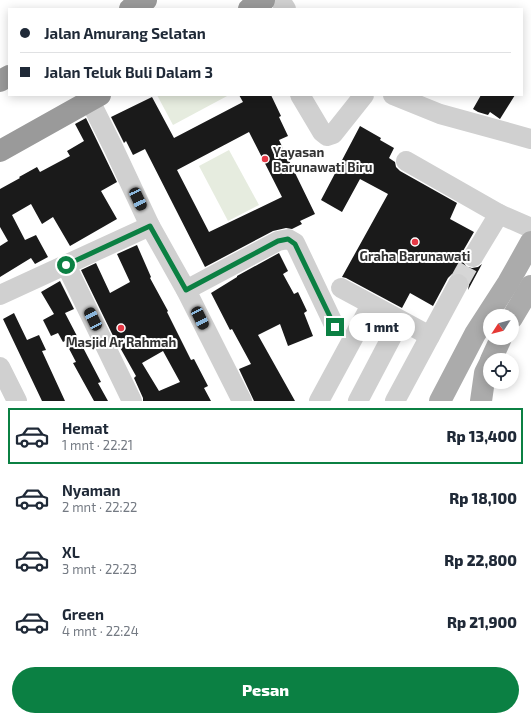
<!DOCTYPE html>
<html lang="id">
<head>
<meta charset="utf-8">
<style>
  :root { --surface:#fff; --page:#f6f6f7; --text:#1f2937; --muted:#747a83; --line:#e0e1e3; --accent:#0b8043 }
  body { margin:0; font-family:"Exo 2",sans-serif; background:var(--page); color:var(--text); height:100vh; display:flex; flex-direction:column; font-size:15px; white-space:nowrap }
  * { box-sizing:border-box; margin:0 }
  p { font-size:13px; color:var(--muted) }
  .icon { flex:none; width:22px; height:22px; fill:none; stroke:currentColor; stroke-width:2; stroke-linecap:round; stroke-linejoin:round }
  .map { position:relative; height:401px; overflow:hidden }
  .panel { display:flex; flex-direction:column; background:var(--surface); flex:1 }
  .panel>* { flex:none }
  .guide { position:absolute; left:8px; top:8px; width:515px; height:88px; border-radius:0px; box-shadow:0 2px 10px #0003; display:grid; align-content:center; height:88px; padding:0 12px; background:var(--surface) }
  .needle { width:26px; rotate:234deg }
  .fabs { position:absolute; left:483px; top:309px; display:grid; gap:8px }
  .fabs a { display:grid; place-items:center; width:36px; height:36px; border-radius:50%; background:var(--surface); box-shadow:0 2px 10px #0003; font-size:20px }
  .end { position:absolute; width:18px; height:18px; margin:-9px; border:5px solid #0b8043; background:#fff; box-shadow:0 0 0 2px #fff }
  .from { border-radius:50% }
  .bubble { position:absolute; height:28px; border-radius:14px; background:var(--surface); box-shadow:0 2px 10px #0003; font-size:13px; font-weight:800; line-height:28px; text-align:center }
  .car { position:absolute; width:12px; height:24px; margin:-12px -6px; border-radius:5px; box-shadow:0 0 3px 1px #0007; background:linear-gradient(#222 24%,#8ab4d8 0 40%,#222 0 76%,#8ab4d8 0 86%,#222 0) }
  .guide b { display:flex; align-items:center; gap:14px; height:38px; font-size:15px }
  .guide b+b { border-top:1px solid var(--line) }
  .guide i { width:10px; height:10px; background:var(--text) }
  ul { padding:7px 0 0; list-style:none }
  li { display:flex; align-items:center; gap:12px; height:56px; margin:0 8px 6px; padding:0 4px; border:2px solid transparent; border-radius:0px }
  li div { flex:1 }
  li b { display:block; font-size:15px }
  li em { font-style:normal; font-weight:800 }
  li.selected { border-color:var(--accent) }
  li>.icon { width:36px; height:36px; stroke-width:1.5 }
  .primary-button { display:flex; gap:8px; margin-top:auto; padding:8px 12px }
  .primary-button a { flex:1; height:46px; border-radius:24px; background:var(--accent); color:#fff; font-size:16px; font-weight:800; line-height:46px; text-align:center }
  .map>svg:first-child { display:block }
</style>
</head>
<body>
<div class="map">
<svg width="531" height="401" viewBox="0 0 531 401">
  <rect width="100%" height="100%" fill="#fff"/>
  <g fill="#e6ecdf">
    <polygon points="157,95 229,95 173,125"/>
    <polygon points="229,150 259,205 228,221 199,166"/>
  </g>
  <g fill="#1a1a1a" fill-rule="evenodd">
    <path d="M 239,95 L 271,95 L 281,116 L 279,117 L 288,136 L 279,140 L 315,214 L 300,221 L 302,224 L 292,229 L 286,228 L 273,231 L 205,267 L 145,149 L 133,155 L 126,141 L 124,143 L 111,117 L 152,97 L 174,138 L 243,102 ZM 249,132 L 282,197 L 209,232 L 177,170 Z"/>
    <polygon points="481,95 515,95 500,119 490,112 488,115 478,112 473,109"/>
    <polygon points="86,118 117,182 101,191 117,219 70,246 53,217 42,224 31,204 12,215 25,240 36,235 48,257 35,264 31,258 0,277 0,246 8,241 0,227 0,189 20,178 19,177 37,167 40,172 70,156 67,151 84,141 75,124"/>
    <polygon points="360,126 381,138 380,140 394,148 389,158 395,162 396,167 400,171 457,203 450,219 474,232 463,251 462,256 463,262 467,267 472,268 478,267 482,264 468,290 469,284 468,278 463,274 457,273 452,274 448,278 433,306 410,293 402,308 346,278 342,277 388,194 360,179 342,212 321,200"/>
    <path d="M 137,245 L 151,277 L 150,278 L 168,311 L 167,312 L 191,360 L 194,359 L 208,386 L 204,388 L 211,401 L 143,401 L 143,398 L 134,378 L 136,376 L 118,344 L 117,344 L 81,270 L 96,263 L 110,293 L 130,282 L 117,254 ZM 163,351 L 180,382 L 159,391 L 142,363 Z"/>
    <polygon points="279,253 288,271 283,274 294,294 298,292 307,311 304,313 313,336 288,346 280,324 258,335 295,401 254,401 239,369 251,364 232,329 230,330 211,293 237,277 237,276"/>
    <polygon points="60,281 74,309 65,313 101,382 98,383 108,401 94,401 73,363 76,362 65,341 63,342 58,333 51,336 43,320 54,314 41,292"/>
    <polygon points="14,313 27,340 39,335 46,350 42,351 65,401 42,401 3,319"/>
  </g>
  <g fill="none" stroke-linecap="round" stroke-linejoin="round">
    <polyline stroke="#d6d6d6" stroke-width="20" stroke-dasharray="20 10" stroke-linecap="butt" points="458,284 473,257"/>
    <g stroke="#d0d0d0" stroke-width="20">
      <polyline points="280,0 286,9"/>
      <polyline points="300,95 322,132 327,136 333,134 364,95"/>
      <polyline points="393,95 440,114 531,139"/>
      <polyline points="90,101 113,147 150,226 186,290 242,401"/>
      <polyline points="406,161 499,214"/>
      <polyline points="473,257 499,214 531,228"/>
      <polyline points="66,265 132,401"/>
      <polyline points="341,288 430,336"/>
      <polyline points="186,290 278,241 288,239 295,243 335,327"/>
      <polyline points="0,295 150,226"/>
      <polyline points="0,367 17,401"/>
      <polyline points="319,401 371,305"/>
      <polyline points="358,401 400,321"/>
      <polyline points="395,401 458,284"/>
    </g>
    <g stroke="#ababab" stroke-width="22">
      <polyline points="512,318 531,286"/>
      <polyline points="491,360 501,338"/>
      <polyline points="440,401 475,334 508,283 531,242"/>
      <polyline points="481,401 485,373 490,363"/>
    </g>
    <g stroke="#9a9a9a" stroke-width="22">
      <polyline points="130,9 146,0"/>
      <polyline points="249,9 264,0"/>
      <polyline points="0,81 9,76"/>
      <polyline points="0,151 100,95"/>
    </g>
  </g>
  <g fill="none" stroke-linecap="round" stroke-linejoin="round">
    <polyline stroke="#0b8043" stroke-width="5" points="66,265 150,226 186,290 278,241 288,239 295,244 335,327"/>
  </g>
  <g fill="#e63946" stroke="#fff" stroke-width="1.5">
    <circle cx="265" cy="159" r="4"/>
    <circle cx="415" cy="242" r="4"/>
    <circle cx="121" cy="328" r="4"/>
  </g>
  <g text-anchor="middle" stroke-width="4" stroke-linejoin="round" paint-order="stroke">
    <g font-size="13" font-weight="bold" fill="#333" stroke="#fff">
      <text x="273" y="157" text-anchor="start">Yayasan<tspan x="273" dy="15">Barunawati Biru</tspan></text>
      <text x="415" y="261">Graha Barunawati</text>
      <text x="121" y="347">Masjid Ar Rahmah</text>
    </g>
  </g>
</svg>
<div class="fabs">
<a><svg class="needle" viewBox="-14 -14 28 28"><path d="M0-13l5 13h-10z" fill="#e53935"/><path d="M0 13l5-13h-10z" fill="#747a83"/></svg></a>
<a><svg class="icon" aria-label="locate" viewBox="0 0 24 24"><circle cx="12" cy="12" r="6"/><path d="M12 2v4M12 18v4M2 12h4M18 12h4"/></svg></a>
</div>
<i class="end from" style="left:66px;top:265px"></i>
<i class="end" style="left:335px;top:327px"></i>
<div class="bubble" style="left:349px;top:313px;width:66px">1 mnt</div>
<i class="car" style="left:138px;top:199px;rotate:155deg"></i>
<i class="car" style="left:200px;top:318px;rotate:154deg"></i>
<i class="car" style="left:93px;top:319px;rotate:334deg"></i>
<div class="guide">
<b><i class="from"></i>Jalan Amurang Selatan</b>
<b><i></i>Jalan Teluk Buli Dalam 3</b>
</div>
</div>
<section class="panel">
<ul>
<li class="selected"><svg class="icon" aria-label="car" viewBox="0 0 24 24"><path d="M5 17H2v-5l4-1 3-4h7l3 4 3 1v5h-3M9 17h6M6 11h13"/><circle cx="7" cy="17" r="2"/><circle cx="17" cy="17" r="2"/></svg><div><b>Hemat</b><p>1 mnt · 22:21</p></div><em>Rp 13,400</em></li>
<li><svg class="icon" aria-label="car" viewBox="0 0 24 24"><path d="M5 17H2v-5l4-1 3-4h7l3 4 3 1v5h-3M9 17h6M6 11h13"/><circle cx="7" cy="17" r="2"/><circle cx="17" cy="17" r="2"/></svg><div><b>Nyaman</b><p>2 mnt · 22:22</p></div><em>Rp 18,100</em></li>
<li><svg class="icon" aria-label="car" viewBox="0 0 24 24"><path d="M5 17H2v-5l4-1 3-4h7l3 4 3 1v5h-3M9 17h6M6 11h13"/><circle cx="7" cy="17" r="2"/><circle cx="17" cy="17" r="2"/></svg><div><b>XL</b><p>3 mnt · 22:23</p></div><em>Rp 22,800</em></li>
<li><svg class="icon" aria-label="car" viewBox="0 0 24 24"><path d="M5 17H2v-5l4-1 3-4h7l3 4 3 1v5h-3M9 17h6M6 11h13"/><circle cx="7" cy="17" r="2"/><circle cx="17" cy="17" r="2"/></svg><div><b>Green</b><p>4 mnt · 22:24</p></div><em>Rp 21,900</em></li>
</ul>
<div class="primary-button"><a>Pesan</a></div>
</section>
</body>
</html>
